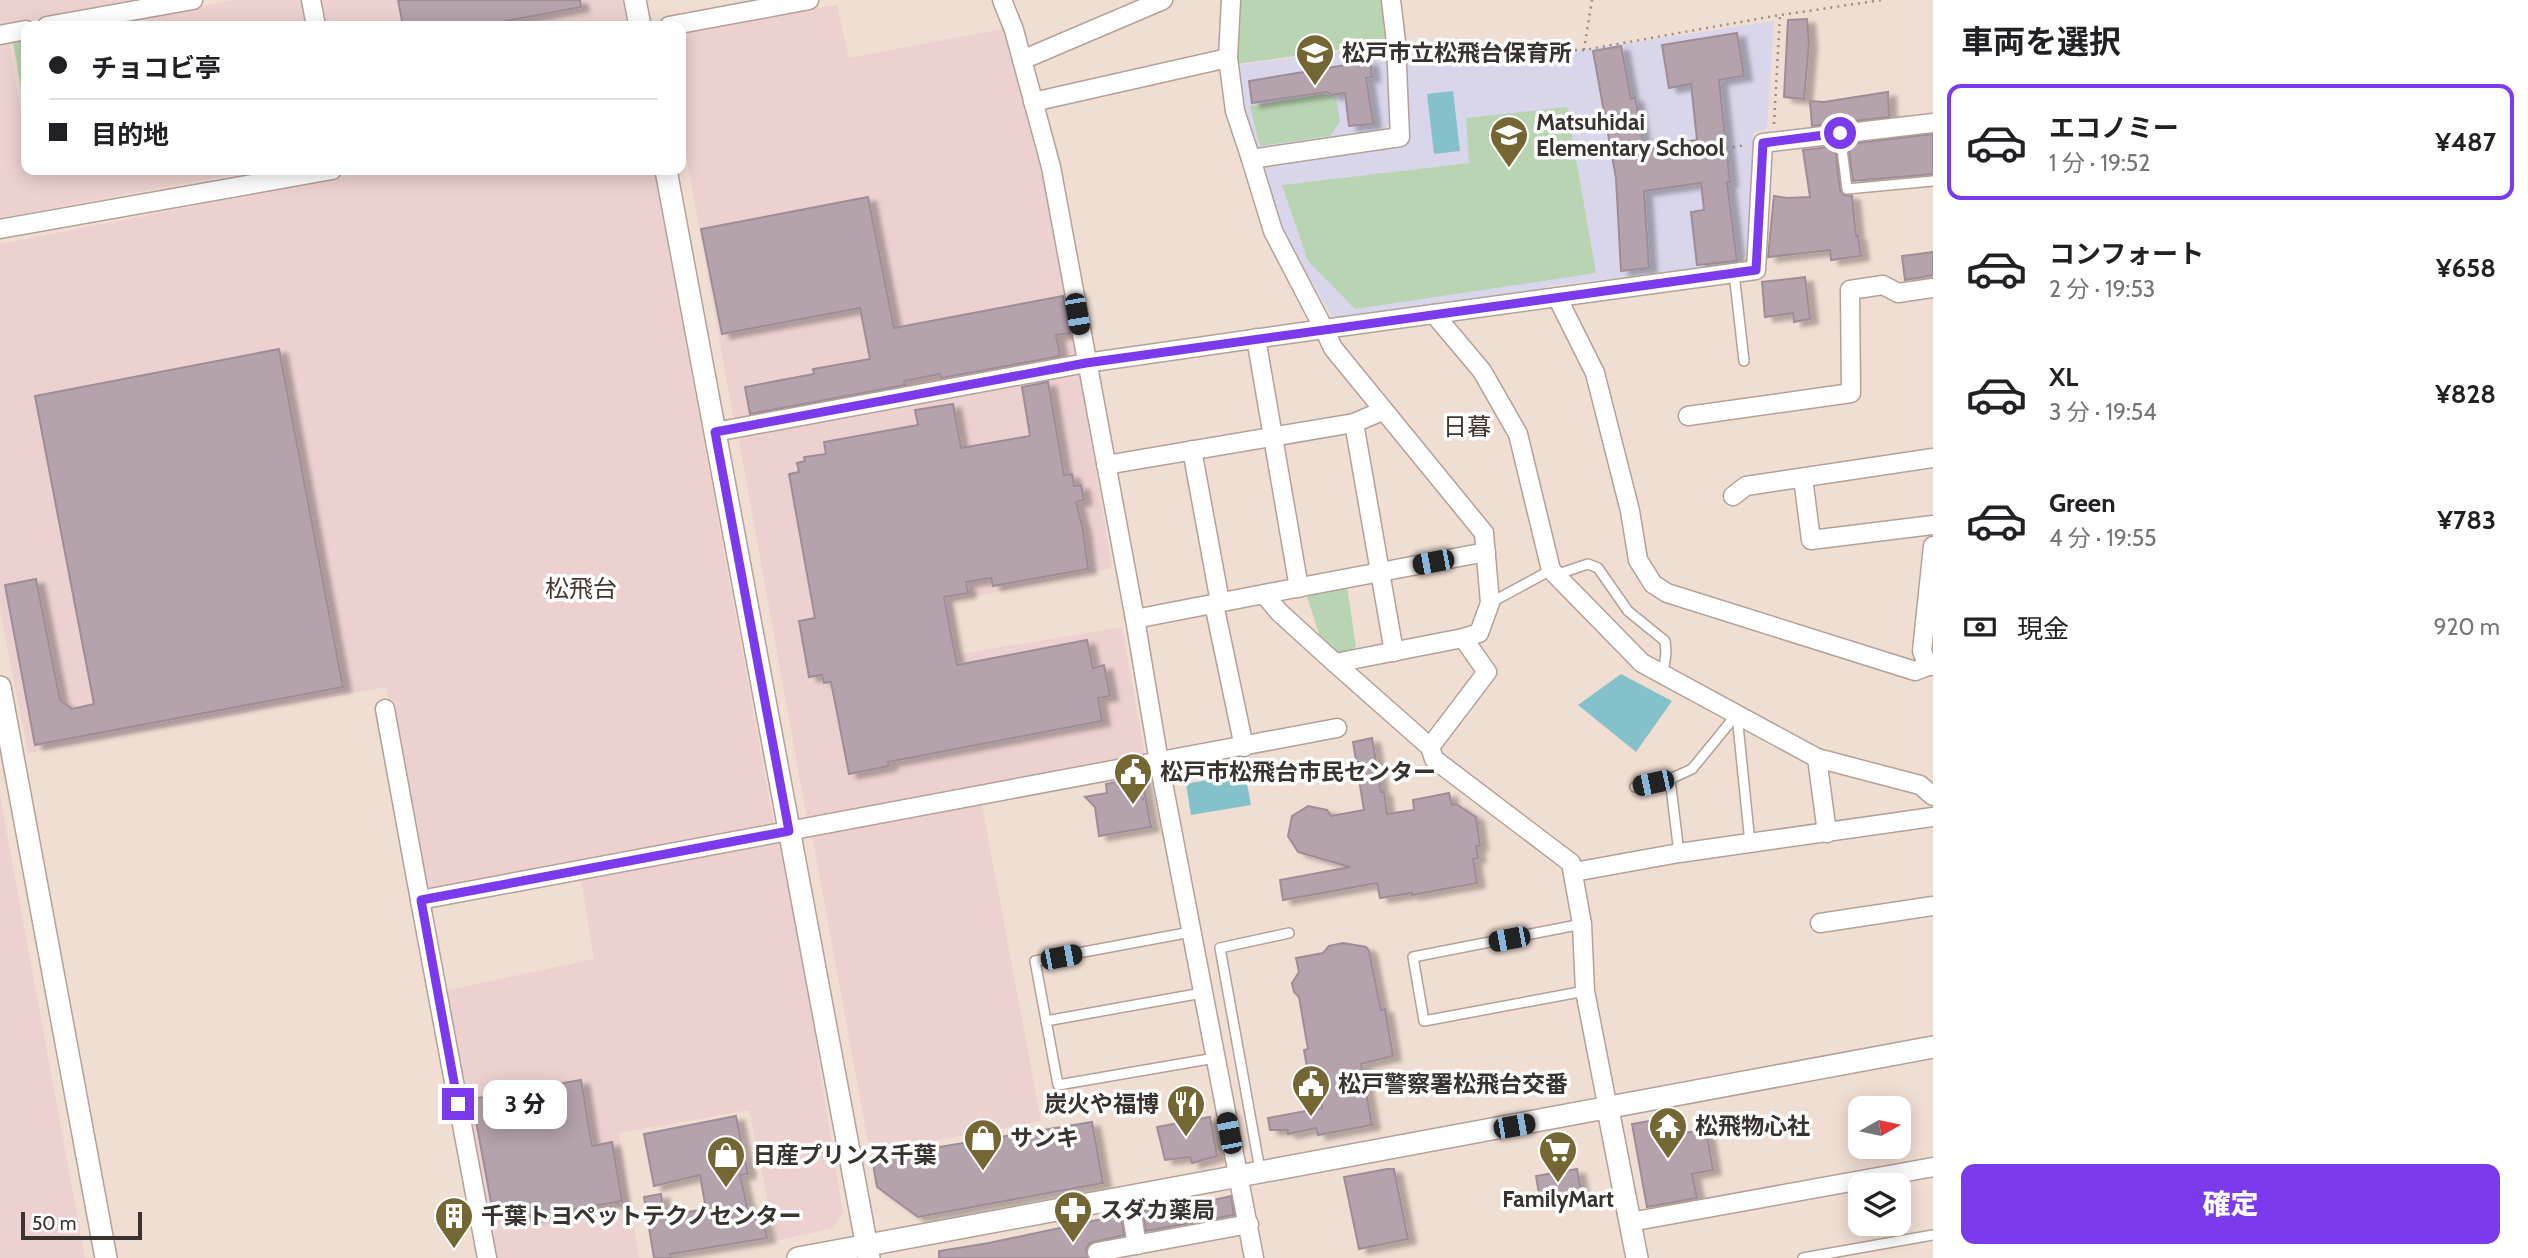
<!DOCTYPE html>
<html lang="ja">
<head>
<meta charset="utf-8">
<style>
  :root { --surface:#fff; --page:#f6f6f6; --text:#202124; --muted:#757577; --line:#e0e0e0; --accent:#7c3aed }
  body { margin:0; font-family:Cabin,"Noto Sans JP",sans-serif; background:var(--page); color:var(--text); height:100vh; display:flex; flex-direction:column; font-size:26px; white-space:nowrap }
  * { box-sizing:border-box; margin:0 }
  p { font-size:23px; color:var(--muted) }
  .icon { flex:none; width:38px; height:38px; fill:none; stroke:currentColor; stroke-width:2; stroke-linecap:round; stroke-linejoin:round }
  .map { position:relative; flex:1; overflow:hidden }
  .drawer { display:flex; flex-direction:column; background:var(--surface); width:595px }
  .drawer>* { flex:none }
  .top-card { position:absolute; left:21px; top:21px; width:665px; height:154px; border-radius:14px; box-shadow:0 4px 18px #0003; display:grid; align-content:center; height:154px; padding:0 28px; background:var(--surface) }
  .needle { width:46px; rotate:81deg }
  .fabs { position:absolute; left:1848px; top:1096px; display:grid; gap:14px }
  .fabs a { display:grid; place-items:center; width:63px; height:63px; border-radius:14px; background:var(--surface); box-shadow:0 4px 18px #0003; font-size:35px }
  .scale { position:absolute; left:21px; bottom:18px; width:121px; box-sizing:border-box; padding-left:7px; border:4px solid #39322e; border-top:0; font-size:19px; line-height:24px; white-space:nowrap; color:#39322e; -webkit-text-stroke:5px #fff; paint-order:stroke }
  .end { position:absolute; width:32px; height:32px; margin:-16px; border:9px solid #7c3aed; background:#fff; box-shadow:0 0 0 4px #fff }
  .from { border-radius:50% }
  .bubble { position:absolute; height:49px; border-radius:14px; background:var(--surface); box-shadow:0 4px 18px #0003; font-size:23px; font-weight:800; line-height:49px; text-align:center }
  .car { position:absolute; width:21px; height:42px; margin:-21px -10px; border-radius:9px; box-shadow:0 0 5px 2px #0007; background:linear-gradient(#222 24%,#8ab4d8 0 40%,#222 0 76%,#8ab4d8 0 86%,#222 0) }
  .top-card b { display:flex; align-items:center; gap:24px; height:66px; font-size:26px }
  .top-card b+b { border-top:2px solid var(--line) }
  .top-card i { width:18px; height:18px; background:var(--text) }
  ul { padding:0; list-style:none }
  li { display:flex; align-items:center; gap:21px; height:116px; margin:0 14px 10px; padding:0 14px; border:4px solid transparent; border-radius:14px }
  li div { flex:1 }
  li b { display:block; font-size:26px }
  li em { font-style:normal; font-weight:800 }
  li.current { border-color:var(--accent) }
  li>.icon { width:63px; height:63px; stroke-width:1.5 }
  h2 { padding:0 28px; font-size:32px; line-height:84px }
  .pay { display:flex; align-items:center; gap:18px; height:77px; padding:0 28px; font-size:26px }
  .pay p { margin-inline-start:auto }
  .button { display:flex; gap:14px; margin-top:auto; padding:14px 28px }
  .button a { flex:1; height:80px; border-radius:14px; background:var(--accent); color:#fff; font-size:28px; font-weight:800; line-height:80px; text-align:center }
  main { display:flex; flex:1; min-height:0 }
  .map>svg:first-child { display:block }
</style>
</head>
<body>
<main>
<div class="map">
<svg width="1933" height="1258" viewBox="0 0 1933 1258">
  <defs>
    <filter id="shadow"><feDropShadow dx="8" dy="4.5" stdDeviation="2" flood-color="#0004"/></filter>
  </defs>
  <rect width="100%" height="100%" fill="#f1ded3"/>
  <g fill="#ecd1d0">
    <polygon points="0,0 143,0 0,26"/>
    <polygon points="233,0 301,0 306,26 101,26"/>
    <polygon points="322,0 623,0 628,26 326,26"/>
    <polygon points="837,5 849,58 1003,29 1047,194 1078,357 734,421 681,127 681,32"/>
    <polygon points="9,42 24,129 26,130 26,170 257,170 0,218 0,44"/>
    <polygon points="351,170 654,170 774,825 427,893 386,687 28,753 0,610 0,244 351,175"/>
    <polygon points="1080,373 1112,568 952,601 960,654 1122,627 1145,756 807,819 738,435"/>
    <polygon points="0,796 85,1258 0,1258"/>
    <polygon points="982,805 1041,1121 870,1153 812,835"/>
    <polygon points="783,841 843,1213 833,1228 776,1241 749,1110 619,1133 639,1258 495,1258 444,991 594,959 581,879"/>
  </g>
  <g fill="#d9d5eb">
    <polygon points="1774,21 1767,129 1754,132 1746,253 1739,264 1548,286 1543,290 1338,319 1331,315 1281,229 1264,174 1267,164 1407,143 1406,55 1584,50"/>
    <polygon points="1388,44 1391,122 1384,131 1262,148 1255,146 1244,109 1239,65"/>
  </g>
  <g fill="#b9d4b2">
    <polygon points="1238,0 1384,0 1387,43 1238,64 1236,18"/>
    <polygon points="26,39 26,117 13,42"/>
    <polygon points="1323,94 1336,97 1340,122 1330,136 1260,146 1250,106"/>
    <polygon points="1567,107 1596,273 1355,309 1308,261 1282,185 1469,163 1466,118"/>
    <polygon points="1347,586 1356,647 1352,649 1352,654 1340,657 1323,646 1306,594"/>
  </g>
  <g fill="#85c1ca">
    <polygon points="1453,91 1460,151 1434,154 1427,94"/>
    <polygon points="1621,674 1672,701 1636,752 1578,705"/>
    <polygon points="1245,773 1251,805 1191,815 1186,784"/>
  </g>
  <g fill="#b4a2ac" stroke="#9e8c96" stroke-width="2" filter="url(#shadow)">
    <polygon points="398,0 580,0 581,7 480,26 403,26"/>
    <polygon points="1807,19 1809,43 1804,99 1784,97 1788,20"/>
    <polygon points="1737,33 1744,76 1719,80 1730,182 1727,182 1737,261 1697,265 1691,212 1704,210 1701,183 1644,191 1649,268 1621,271 1616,178 1593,51 1621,46 1631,99 1635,97 1644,147 1697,140 1691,84 1669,88 1662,45"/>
    <polygon points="1370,61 1372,77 1366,78 1373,122 1372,124 1349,126 1345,93 1332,95 1327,92 1252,103 1249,81"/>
    <polygon points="1888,92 1889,117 1812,126 1810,101 1824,102"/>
    <polygon points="1933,134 1933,174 1853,181 1848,144"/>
    <polygon points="1835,146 1840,190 1844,195 1852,196 1856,236 1858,236 1861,256 1831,260 1830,250 1768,257 1774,196 1787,198 1810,197 1803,150"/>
    <polygon points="868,197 894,328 1063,296 1070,333 1056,335 1060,356 941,378 940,374 904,381 905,385 750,414 745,387 814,374 813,369 870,359 860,308 722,334 701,229"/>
    <polygon points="1933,252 1933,275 1905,280 1902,256"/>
    <polygon points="1805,277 1810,319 1794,322 1793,313 1765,317 1762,282"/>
    <polygon points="279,349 343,687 35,745 5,585 36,579 60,700 72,709 94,704 35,396"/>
    <polygon points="1048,382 1064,475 1072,474 1074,486 1081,485 1084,500 1076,502 1083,529 1088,569 993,586 991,578 966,582 968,593 944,597 957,665 1087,640 1093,668 1104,665 1110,696 1098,698 1102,721 888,762 889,766 849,774 831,682 824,683 822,675 809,677 799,621 815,618 789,474 799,472 797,463 805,461 804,457 826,454 824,442 918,425 915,410 953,404 961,448 1030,436 1022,387"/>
    <polygon points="1372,738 1381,792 1384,792 1387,814 1414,810 1413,800 1449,793 1452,805 1456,804 1476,817 1480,846 1476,846 1478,858 1473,859 1477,883 1412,895 1412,893 1380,898 1377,883 1283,900 1280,880 1350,867 1298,852 1288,836 1292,816 1308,806 1327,810 1331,816 1364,810 1353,742"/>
    <polygon points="1139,777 1142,778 1151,827 1099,836 1095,807 1085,797 1107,793 1106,784"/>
    <polygon points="1343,943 1366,947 1369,951 1381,1010 1385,1009 1393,1056 1361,1064 1372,1125 1318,1135 1316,1128 1288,1134 1288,1130 1270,1130 1268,1118 1322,1108 1315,1071 1308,1073 1304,1050 1308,1049 1299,997 1294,992 1292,983 1299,972 1296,958 1323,953 1329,946"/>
    <polygon points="581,1080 592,1146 612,1142 622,1201 520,1219 518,1209 493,1213 472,1099"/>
    <polygon points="736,1116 748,1174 740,1175 750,1219 763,1217 767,1238 670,1254 671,1258 654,1258 644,1197 661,1194 664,1216 706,1209 700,1175 654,1186 644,1134"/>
    <polygon points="1210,1117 1217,1156 1192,1163 1190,1157 1165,1160 1157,1127"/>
    <polygon points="1672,1117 1675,1135 1706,1129 1713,1170 1692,1174 1697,1198 1647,1207 1632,1124"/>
    <polygon points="1092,1122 1103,1183 918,1217 877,1187 872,1158"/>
    <polygon points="1387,1169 1394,1169 1408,1239 1359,1249 1344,1177"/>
    <polygon points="1577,1169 1581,1192 1540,1199 1536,1176"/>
    <polygon points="1231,1196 1234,1215 1146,1231 1143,1211 1170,1208 1171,1210"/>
    <polygon points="1121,1215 1124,1235 1090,1243 1086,1249 1088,1258 939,1258 939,1251 989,1243"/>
  </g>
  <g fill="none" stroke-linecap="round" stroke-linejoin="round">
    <defs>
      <g id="service">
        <polyline points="1840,133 1847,189 1933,181"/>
        <polyline points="1734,273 1744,361"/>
        <polyline points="1555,575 1588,564 1598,568 1628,611 1665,641 1666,653 1663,675"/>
        <polyline points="1490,603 1551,570"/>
        <polyline points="1737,715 1750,843"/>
        <polyline points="1670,779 1679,853"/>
        <polyline points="1635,787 1670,779 1692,769 1737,714"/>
        <polyline points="1582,924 1413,957 1424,1021 1585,991"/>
        <polyline points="1191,932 1035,961 1058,1085 1215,1058"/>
        <polyline points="1046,1021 1202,993"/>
        <polyline points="1260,1170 1220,948 1289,933"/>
        <polyline points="1803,1258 1933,1235"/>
      </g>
      <g id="minor">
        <polyline points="311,0 316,26"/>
        <polyline points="1002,0 1014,30 1051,167 1135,619 1159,762 1254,1258"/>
        <polyline points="1231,0 1228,58 1235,111 1251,159"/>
        <polyline points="1391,0 1396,42 1400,137 1251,159 1273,231 1324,329 1756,270 1763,143 1933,123"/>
        <polyline points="47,26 193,0"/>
        <polyline points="669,26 809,0"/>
        <polyline points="0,35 26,30"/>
        <polyline points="1022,60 1163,0"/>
        <polyline points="1033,102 1228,58"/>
        <polyline points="0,229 332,170"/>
        <polyline points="1557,297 1595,373 1630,511 1638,560 1653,584 1667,593 1915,671 1928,666"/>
        <polyline points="1434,314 1482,371 1518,434 1551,570 1642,663 1817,758 1920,785 1933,796"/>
        <polyline points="1256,338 1299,588"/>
        <polyline points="1688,416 1851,393 1850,290 1883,285 1898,293 1933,288"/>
        <polyline points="1354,423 1394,652"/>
        <polyline points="715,432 1086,363 1324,329 1333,348 1484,533 1490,603 1479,633 1463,638 1335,663 1279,612 1264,594 1135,619"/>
        <polyline points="1192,450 1220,602"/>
        <polyline points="1106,465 1354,423 1382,411"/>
        <polyline points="1803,478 1811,540 1933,525"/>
        <polyline points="1733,496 1746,486 1933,458"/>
        <polyline points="1933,546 1922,651 1928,666 1933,666"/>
        <polyline points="1264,594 1486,552"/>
        <polyline points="1214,604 1244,747"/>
        <polyline points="1335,663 1430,747 1434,759 1571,863 1582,924 1585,991 1608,1109"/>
        <polyline points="385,709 420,900"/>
        <polyline points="1430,747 1487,672 1463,638"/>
        <polyline points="1817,758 1827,833"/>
        <polyline points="1574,872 1679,853 1933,817"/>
        <polyline points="1820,923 1933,906"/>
        <polyline points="1129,1197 1137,1245"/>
        <polyline points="1630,1222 1933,1167"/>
        <polyline points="1097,1252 1249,1224"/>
        <polyline points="487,1258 420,900 1337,728"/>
      </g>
      <g id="tertiary">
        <polyline points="635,0 640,26"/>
        <polyline points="666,170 869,1258"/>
        <polyline points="0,687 106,1258"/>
        <polyline points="1608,1109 1637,1258"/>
        <polyline points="798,1258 1933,1047"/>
      </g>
    </defs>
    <use href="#service" stroke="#b3a197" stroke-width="12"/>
    <use href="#minor" stroke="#b3a197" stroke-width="21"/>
    <use href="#tertiary" stroke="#b3a197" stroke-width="24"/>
    <g stroke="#998c84" stroke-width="2.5" stroke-dasharray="2 5" stroke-linecap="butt">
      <polyline points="1584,50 1592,0"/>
      <polyline points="1414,51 1584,50 1774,16 1882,0"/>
      <polyline points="1774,124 1780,15"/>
      <polyline points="1726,148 1746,145"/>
      <polyline points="1135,800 1148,798"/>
    </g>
    <use href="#service" stroke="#fff" stroke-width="9"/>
    <use href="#minor" stroke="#fff" stroke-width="18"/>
    <use href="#tertiary" stroke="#fff" stroke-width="21"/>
  </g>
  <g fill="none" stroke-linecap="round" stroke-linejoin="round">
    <polyline stroke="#7c3aed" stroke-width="9" points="458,1104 421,900 789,831 715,432 1086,363 1756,270 1763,143 1840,133"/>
  </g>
  <defs>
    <symbol id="school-pin" viewBox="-11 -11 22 30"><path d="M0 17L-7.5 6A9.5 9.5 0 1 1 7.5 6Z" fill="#746734" stroke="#fff"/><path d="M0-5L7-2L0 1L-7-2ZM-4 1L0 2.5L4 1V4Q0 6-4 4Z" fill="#fff"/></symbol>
    <symbol id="civic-pin" viewBox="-11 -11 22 30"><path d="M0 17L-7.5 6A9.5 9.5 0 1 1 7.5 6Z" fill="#746734" stroke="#fff"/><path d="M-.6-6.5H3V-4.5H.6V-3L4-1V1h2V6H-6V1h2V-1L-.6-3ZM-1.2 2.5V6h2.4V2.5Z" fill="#fff"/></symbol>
    <symbol id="restaurant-pin" viewBox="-11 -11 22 30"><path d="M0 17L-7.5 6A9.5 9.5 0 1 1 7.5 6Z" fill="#746734" stroke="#fff"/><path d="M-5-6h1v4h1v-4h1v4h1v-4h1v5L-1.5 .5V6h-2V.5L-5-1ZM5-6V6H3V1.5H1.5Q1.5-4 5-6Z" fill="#fff"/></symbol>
    <symbol id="temple-pin" viewBox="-11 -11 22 30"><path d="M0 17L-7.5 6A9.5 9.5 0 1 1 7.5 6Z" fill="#746734" stroke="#fff"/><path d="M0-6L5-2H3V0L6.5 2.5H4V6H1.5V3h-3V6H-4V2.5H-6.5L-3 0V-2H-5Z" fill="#fff"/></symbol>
    <symbol id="shop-pin" viewBox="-11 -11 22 30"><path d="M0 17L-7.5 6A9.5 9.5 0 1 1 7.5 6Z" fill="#746734" stroke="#fff"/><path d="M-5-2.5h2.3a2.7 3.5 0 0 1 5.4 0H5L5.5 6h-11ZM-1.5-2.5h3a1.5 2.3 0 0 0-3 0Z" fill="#fff"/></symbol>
    <symbol id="supermarket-pin" viewBox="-11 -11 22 30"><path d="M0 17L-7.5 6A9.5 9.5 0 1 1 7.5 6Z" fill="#746734" stroke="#fff"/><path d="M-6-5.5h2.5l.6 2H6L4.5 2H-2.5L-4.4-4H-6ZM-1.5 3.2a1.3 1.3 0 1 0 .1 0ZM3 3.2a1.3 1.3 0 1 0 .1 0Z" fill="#fff"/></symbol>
    <symbol id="pharmacy-pin" viewBox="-11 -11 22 30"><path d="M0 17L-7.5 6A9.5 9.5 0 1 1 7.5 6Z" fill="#746734" stroke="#fff"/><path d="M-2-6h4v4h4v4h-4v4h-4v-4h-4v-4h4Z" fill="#fff"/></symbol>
    <symbol id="building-pin" viewBox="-11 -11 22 30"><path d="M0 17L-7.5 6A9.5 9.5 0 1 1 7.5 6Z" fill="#746734" stroke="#fff"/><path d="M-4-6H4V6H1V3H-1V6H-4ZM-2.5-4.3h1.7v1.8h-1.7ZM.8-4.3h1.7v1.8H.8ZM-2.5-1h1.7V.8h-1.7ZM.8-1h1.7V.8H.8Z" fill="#fff"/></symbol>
  </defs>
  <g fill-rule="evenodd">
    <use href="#school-pin" x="1293" y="31" width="44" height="60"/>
    <use href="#school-pin" x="1487" y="113" width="44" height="60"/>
    <use href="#civic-pin" x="1111" y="750" width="44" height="60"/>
    <use href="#civic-pin" x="1289" y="1062" width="44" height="60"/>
    <use href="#restaurant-pin" x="1164" y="1082" width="44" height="60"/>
    <use href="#temple-pin" x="1646" y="1104" width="44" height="60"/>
    <use href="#shop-pin" x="961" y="1116" width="44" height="60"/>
    <use href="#supermarket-pin" x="1536" y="1128" width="44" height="60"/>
    <use href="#shop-pin" x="704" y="1133" width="44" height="60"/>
    <use href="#pharmacy-pin" x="1051" y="1188" width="44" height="60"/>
    <use href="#building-pin" x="432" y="1194" width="44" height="60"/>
  </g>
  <g text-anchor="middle" stroke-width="7" stroke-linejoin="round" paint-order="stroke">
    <g font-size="23" font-weight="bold" fill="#39322e" stroke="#fff" text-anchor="start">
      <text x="1342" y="61">松戸市立松飛台保育所</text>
      <text x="1536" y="130">Matsuhidai<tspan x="1536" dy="26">Elementary School</tspan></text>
      <text x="1160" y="780">松戸市松飛台市民センター</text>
      <text x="1338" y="1092">松戸警察署松飛台交番</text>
      <text x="1159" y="1112" text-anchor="end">炭火や福博</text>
      <text x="1695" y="1134">松飛物心社</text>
      <text x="1010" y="1146">サンキ</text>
      <text x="753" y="1163">日産プリンス千葉</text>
      <text x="1558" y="1207" text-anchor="middle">FamilyMart</text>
      <text x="1100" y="1218">スダカ薬局</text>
      <text x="481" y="1224">千葉トヨペットテクノセンター</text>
    </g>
    <g font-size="24" fill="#43352c" stroke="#fff">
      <text x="1467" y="435">日暮</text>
      <text x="581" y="597">松飛台</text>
    </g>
  </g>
</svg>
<div class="fabs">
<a><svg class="needle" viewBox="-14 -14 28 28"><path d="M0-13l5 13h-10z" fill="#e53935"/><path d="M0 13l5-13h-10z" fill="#757577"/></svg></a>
<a><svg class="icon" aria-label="layers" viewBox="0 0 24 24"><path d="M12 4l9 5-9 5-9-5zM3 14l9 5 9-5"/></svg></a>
</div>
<div class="scale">50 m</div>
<i class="end from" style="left:1840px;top:133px"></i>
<i class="end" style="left:458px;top:1104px"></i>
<div class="bubble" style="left:483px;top:1080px;width:84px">3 分</div>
<i class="car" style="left:1077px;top:314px;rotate:170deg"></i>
<i class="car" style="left:1433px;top:562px;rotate:259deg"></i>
<i class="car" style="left:1653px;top:783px;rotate:258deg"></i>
<i class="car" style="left:1509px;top:939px;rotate:259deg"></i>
<i class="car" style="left:1061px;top:957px;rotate:79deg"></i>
<i class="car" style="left:1514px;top:1126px;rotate:80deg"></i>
<i class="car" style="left:1229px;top:1133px;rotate:349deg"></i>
<div class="top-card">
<b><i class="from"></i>チョコビ亭</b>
<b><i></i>目的地</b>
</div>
</div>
<section class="drawer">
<h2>車両を選択</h2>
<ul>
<li class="current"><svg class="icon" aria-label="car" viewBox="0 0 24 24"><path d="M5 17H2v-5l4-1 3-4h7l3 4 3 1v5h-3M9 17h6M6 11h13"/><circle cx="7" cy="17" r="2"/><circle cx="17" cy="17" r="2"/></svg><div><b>エコノミー</b><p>1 分 · 19:52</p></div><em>¥487</em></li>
<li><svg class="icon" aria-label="car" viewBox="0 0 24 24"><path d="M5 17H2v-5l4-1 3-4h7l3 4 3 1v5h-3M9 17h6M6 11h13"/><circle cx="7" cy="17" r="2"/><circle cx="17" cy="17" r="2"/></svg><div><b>コンフォート</b><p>2 分 · 19:53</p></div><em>¥658</em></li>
<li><svg class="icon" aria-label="car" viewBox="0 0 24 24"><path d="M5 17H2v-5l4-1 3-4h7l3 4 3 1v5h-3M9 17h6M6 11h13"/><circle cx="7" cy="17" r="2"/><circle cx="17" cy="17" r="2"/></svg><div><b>XL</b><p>3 分 · 19:54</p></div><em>¥828</em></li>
<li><svg class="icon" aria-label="car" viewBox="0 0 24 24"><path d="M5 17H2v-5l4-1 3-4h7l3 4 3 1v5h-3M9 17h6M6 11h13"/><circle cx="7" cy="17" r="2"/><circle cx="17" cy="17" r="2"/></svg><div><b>Green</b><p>4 分 · 19:55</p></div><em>¥783</em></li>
</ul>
<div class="pay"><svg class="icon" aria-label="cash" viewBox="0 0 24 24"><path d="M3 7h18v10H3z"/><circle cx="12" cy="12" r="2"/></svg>現金<p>920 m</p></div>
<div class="button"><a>確定</a></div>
</section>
</main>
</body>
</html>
